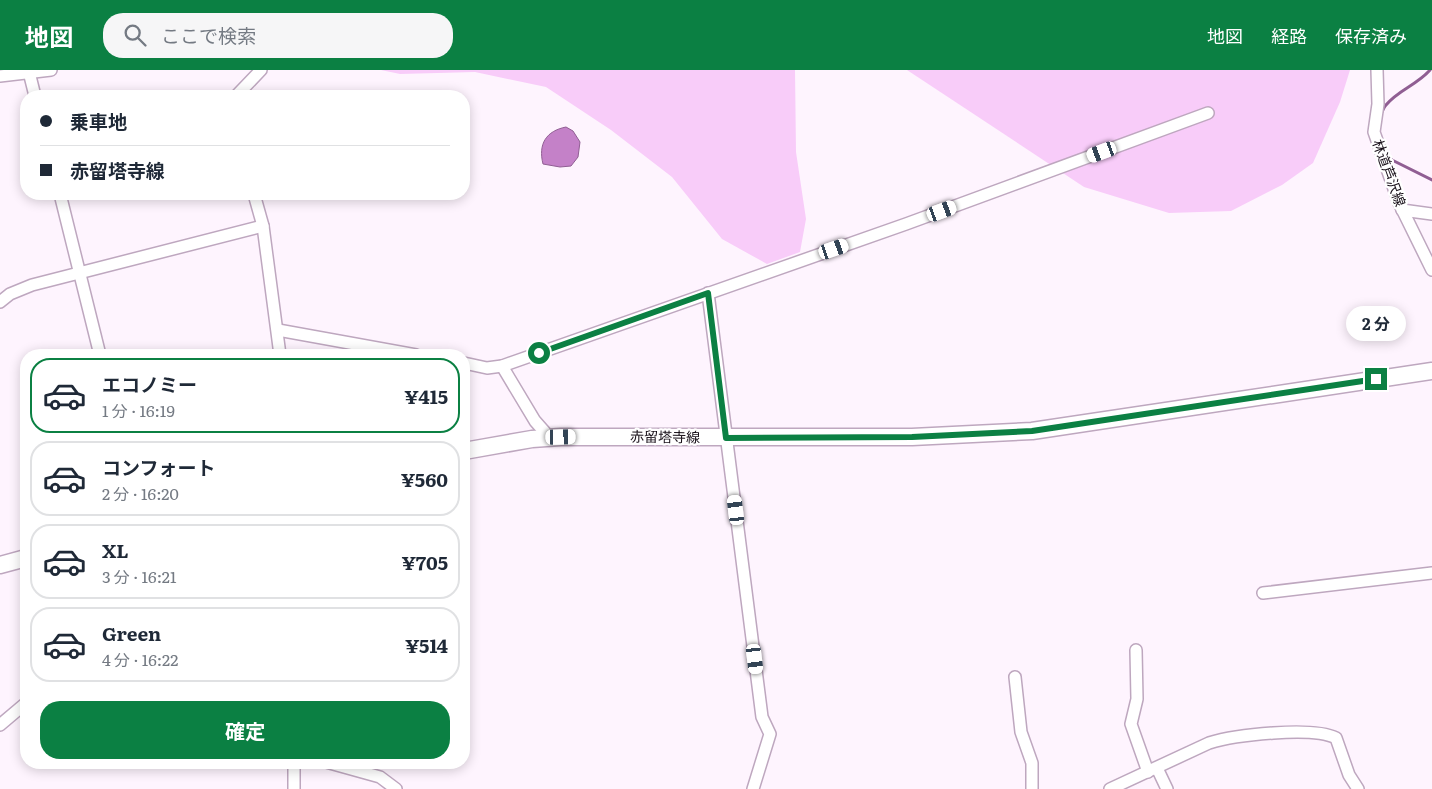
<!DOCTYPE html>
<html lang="ja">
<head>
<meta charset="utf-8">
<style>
  :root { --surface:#fff; --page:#f6f6f7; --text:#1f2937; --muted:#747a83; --line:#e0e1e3; --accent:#0b8043 }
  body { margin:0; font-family:Literata,"Noto Sans JP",serif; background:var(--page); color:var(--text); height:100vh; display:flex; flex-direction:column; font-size:19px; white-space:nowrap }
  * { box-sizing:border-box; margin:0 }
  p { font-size:16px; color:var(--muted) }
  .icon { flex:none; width:28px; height:28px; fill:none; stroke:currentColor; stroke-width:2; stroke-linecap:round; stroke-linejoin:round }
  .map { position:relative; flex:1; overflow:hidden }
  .sheet { position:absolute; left:20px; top:279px; width:450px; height:420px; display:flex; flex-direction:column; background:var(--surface); border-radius:20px; box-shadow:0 2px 12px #0003 }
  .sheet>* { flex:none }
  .top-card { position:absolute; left:20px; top:20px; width:450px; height:110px; border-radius:20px; box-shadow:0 2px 12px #0003; display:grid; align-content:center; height:110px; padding:0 20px; background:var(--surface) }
  .end { position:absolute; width:22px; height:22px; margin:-11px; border:6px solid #0b8043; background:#fff; box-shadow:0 0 0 2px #fff }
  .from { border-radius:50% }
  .bubble { position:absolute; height:35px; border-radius:18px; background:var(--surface); box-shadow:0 2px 12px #0003; font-size:16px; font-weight:700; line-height:35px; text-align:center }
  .car { position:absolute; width:15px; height:30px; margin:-15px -8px; border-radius:6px; box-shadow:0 0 4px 1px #0007; background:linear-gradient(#fff 24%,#345 0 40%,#fff 0 76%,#345 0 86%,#fff 0) }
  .top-card b { display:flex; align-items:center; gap:18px; height:48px; font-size:19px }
  .top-card b+b { border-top:1px solid var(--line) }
  .top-card i { width:12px; height:12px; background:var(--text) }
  ul { padding:9px 0 0; list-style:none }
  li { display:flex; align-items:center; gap:15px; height:75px; margin:0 10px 8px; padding:0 10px; border:2px solid var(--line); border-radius:20px }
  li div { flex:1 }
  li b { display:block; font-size:19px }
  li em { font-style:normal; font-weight:700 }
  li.active { border-color:var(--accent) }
  li>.icon { width:45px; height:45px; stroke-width:1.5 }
  .cta { display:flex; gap:10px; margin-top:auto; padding:10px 20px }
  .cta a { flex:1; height:58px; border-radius:20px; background:var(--accent); color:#fff; font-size:20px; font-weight:700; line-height:58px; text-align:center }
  header { display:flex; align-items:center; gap:30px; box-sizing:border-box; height:70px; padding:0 25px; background:var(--accent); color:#fff }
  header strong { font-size:24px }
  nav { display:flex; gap:28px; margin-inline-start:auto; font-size:18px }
  .search { width:350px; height:45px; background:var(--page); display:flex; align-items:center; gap:12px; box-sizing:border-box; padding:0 18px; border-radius:20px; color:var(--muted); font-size:19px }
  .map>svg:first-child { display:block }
</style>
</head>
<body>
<header>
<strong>地図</strong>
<div class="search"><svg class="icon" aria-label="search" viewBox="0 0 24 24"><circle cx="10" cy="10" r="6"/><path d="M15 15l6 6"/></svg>ここで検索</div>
<nav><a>地図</a><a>経路</a><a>保存済み</a></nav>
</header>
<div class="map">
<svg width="1432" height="719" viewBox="0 0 1432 719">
  <rect width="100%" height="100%" fill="#fef4fe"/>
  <g fill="#f8ccf9">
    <polygon points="381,0 795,0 796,82 806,149 800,182 767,194 722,169 672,107 611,60 546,17 475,2 400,4"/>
    <polygon points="907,0 1350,0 1340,32 1313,93 1282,115 1231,141 1169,143 1084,117"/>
  </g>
  <path fill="#c481c8" stroke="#905e93" d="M 566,57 L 573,61 L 580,72 L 578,87 L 571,96 L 560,97 L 543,94 C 538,74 546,61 566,57 Z"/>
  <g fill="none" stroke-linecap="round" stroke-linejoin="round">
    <g stroke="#905e93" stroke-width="3">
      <path d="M 1380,46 C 1382,43 1383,38 1386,35 C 1398,20 1417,15 1430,0"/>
      <polyline points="1386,84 1392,90 1432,110"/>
    </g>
    <defs>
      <g id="street">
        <polyline points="1377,0 1378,34 1374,62 1399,133 1432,200"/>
        <polyline points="29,2 35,26"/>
        <polyline points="0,6 51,0"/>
        <polyline points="236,26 261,0"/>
        <polyline points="60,124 100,285"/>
        <polyline points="254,124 263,156 280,285"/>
        <polyline points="1402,140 1432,144"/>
        <polyline points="708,223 762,647 770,664 753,719"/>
        <polyline points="0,232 10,224 32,215 263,156"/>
        <polyline points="278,260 416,285"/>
        <polyline points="464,293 487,298 502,296 906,154 1208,43"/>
        <polyline points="502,296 535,351 550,368"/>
        <polyline points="1263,523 1432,503"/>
        <polyline points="1136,580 1137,629 1131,654 1148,702"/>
        <polyline points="1015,607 1021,662 1032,693 1032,719"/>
        <polyline points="0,655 26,633"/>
        <polyline points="294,692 294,719"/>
        <polyline points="326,692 380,707 396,719"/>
        <polyline points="1157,698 1167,719"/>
        <path d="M 1110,719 L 1209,673 C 1235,665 1312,656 1336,668 L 1349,705 L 1358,719"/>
      </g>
      <g id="secondary">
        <polyline points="464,381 532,369 561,367 912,367 1032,361 1432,301"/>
        <polyline points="0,495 26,488"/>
      </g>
    </defs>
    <use href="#street" stroke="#bea7bf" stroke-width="14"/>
    <use href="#secondary" stroke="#bea7bf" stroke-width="19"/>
    <use href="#street" stroke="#fff" stroke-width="11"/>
    <use href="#secondary" stroke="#fff" stroke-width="16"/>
  </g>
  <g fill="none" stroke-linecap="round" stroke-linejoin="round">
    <polyline stroke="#0b8043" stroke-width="6" points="539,283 708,223 726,368 912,367 1032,361 1376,309"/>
  </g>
  <g text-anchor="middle" stroke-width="4.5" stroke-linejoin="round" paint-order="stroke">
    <g font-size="14" fill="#150d16" stroke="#fff">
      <text transform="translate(1389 103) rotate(70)" y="5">林道芦沢線</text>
      <text transform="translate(665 367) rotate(1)" y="5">赤留塔寺線</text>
    </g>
  </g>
</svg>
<i class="end from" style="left:539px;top:283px"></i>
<i class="end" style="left:1376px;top:309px"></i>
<div class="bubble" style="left:1346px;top:236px;width:60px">2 分</div>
<i class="car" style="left:1102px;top:82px;rotate:250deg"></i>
<i class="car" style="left:942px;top:141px;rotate:70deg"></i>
<i class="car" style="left:834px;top:179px;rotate:71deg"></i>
<i class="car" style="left:561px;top:367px;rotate:89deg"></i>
<i class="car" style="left:736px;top:440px;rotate:353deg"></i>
<i class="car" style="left:755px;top:589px;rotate:173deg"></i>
<div class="top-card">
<b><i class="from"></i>乗車地</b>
<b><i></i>赤留塔寺線</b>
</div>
<section class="sheet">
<ul>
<li class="active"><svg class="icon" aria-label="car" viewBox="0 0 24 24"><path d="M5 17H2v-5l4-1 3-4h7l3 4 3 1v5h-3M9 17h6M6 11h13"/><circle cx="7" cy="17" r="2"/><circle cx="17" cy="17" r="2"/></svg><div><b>エコノミー</b><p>1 分 · 16:19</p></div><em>¥415</em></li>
<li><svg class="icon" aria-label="car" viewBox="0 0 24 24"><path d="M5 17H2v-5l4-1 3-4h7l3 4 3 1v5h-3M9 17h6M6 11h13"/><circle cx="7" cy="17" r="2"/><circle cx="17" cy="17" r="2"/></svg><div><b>コンフォート</b><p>2 分 · 16:20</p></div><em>¥560</em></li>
<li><svg class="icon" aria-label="car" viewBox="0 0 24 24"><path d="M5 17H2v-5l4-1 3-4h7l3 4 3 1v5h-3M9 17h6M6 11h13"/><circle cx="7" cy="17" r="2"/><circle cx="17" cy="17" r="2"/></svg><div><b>XL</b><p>3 分 · 16:21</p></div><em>¥705</em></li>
<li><svg class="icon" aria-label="car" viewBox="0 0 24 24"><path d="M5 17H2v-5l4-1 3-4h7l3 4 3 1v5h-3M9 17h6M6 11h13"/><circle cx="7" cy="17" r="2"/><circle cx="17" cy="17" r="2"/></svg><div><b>Green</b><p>4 分 · 16:22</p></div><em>¥514</em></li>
</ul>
<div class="cta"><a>確定</a></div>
</section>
</div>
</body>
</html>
